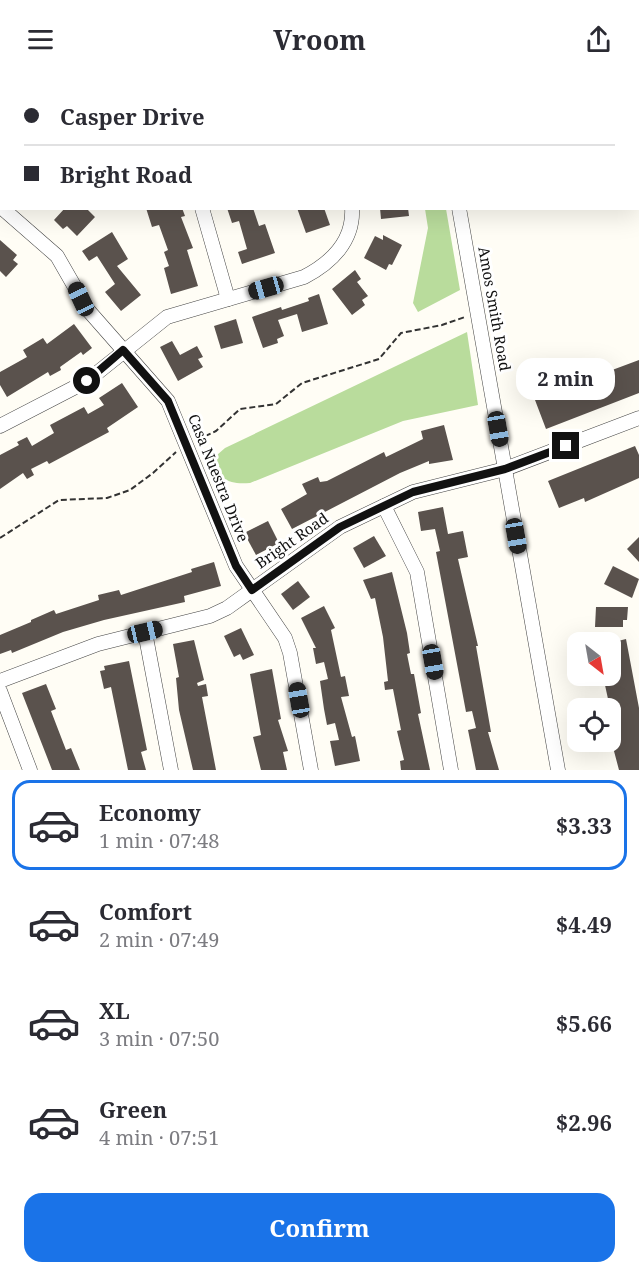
<!DOCTYPE html>
<html lang="en">
<head>
<meta charset="utf-8">
<style>
  :root { --surface:#fff; --page:#f2f2f3; --text:#2b2b33; --muted:#7c7c81; --line:#e1e1e2; --accent:#1a73e8 }
  body { margin:0; font-family:"Noto Serif",serif; background:var(--page); color:var(--text); height:100vh; display:flex; flex-direction:column; font-size:22px; white-space:nowrap }
  * { box-sizing:border-box; margin:0 }
  p { font-size:20px; color:var(--muted) }
  .icon { flex:none; width:33px; height:33px; fill:none; stroke:currentColor; stroke-width:2; stroke-linecap:round; stroke-linejoin:round }
  .map { position:relative; height:692px; overflow:hidden }
  .sheet { display:flex; flex-direction:column; background:var(--surface); flex:1 }
  .sheet>* { flex:none }
  .guide { position:absolute; left:0px; top:0px; width:639px; height:132px; box-shadow:0 6px 24px #0002; display:grid; align-content:center; height:132px; padding:0 24px; background:var(--surface) }
  .needle { width:39px; rotate:149deg }
  .tools { position:absolute; left:567px; top:554px; display:grid; gap:12px }
  .tools a { display:grid; place-items:center; width:54px; height:54px; border-radius:12px; background:var(--surface); box-shadow:0 6px 24px #0002; font-size:30px }
  .end { position:absolute; width:27px; height:27px; margin:-14px; border:8px solid #111; background:#fff; box-shadow:0 0 0 3px #fff }
  .from { border-radius:50% }
  .bubble { position:absolute; height:42px; border-radius:18px; background:var(--surface); box-shadow:0 6px 24px #0002; font-size:20px; font-weight:700; line-height:42px; text-align:center }
  .car { position:absolute; width:18px; height:36px; margin:-18px -9px; border-radius:8px; box-shadow:0 0 4px 2px #0007; background:linear-gradient(#222 24%,#8ab4d8 0 40%,#222 0 76%,#8ab4d8 0 86%,#222 0) }
  .guide b { display:flex; align-items:center; gap:21px; height:57px; font-size:22px }
  .guide b+b { border-top:2px solid var(--line) }
  .guide i { width:15px; height:15px; background:var(--text) }
  ul { padding:10px 0 0; list-style:none }
  li { display:flex; align-items:center; gap:18px; height:90px; margin:0 12px 9px; padding:0 12px; border:3px solid transparent; border-radius:18px }
  li div { flex:1 }
  li b { display:block; font-size:22px }
  li em { font-style:normal; font-weight:700 }
  li.active { border-color:var(--accent) }
  li>.icon { width:54px; height:54px; stroke-width:1.5 }
  .button { display:flex; gap:12px; margin-top:auto; padding:12px 24px }
  .button a { flex:1; height:69px; border-radius:18px; background:var(--accent); color:#fff; font-size:24px; font-weight:700; line-height:69px; text-align:center }
  header { display:flex; justify-content:space-between; align-items:center; height:78px; padding:0 24px; background:var(--surface); font-size:27px; font-weight:700 }
  .map>svg:first-child { display:block }
</style>
</head>
<body>
<header><svg class="icon" aria-label="menu" viewBox="0 0 24 24"><path d="M4 6h16M4 12h16M4 18h16"/></svg>Vroom<svg class="icon" aria-label="share" viewBox="0 0 24 24"><path d="M12 15V3M7 8l5-5 5 5M5 13v7h14v-7"/></svg></header>
<div class="map">
<svg width="639" height="692" viewBox="0 0 639 692">
  <rect width="100%" height="100%" fill="#fffdf5"/>
  <g fill="#b9dc9c">
    <polygon points="425,131 446,131 460,212 418,234 413,225 428,150"/>
    <path d="M 467,254 L 478,327 L 403,343 L 250,405 C 228,407 215,401 217,377 L 225,370 Z"/>
  </g>
  <g fill="#5a524d">
    <polygon points="65,130 86,130 95,139 77,158 67,148 63,151 54,142"/>
    <polygon points="146,130 182,130 185,138 181,139 193,170 187,172 198,208 171,216 164,190 169,188 164,174 168,172 159,147 152,149"/>
    <polygon points="227,130 253,130 259,148 265,146 275,175 242,186 238,174 247,171 239,143 232,145"/>
    <polygon points="297,130 324,130 330,147 306,155"/>
    <polygon points="380,130 408,130 409,138 381,141"/>
    <polygon points="112,154 128,181 117,188 141,217 121,233 105,214 115,206 97,178 89,183 82,173"/>
    <polygon points="383,157 402,167 392,187 389,186 386,192 364,180 375,158 383,162"/>
    <polygon points="0,162 17,177 13,182 18,186 6,199 0,193"/>
    <polygon points="355,192 361,201 357,204 368,218 362,222 365,227 352,237 332,211"/>
    <polygon points="319,216 328,246 302,254 297,236 278,242 284,258 277,261 278,265 263,270 252,239 281,229 282,232 309,223 308,220"/>
    <polygon points="236,241 243,265 221,271 214,248"/>
    <polygon points="74,246 92,270 83,277 81,274 60,289 61,292 50,298 48,294 7,319 0,307 0,294 27,279 23,272 43,260 47,266"/>
    <polygon points="172,263 180,277 197,268 203,279 198,281 203,289 178,303 160,269"/>
    <polygon points="639,282 639,315 546,351 535,322 553,315 554,318 581,307 580,304"/>
    <polygon points="122,305 138,329 107,350 109,354 49,386 47,383 31,391 34,397 27,401 23,395 0,411 0,377 19,367 17,364 27,359 32,368 54,355 50,347 84,329 88,336 104,327 99,320"/>
    <polygon points="444,347 453,382 429,386 429,383 400,395 292,451 281,431 307,416 302,406 318,399 320,404 327,403 384,374 386,379 423,361 421,353"/>
    <polygon points="635,368 639,377 639,400 585,424 584,420 559,430 548,403"/>
    <polygon points="443,429 448,456 463,453 468,479 458,481 478,568 476,568 491,654 488,654 499,692 476,692 468,652 476,650 472,633 466,634 436,474 440,473 435,451 421,453 418,434"/>
    <polygon points="268,443 279,465 256,477 244,455"/>
    <polygon points="374,458 386,478 364,490 353,470"/>
    <polygon points="639,459 639,484 627,471"/>
    <polygon points="214,484 221,508 184,518 185,524 104,542 63,554 12,575 11,572 0,576 0,557 31,544 31,542 54,532 56,536 99,522 98,517 119,512 121,517 192,494 191,491"/>
    <polygon points="613,488 639,501 632,520 604,506"/>
    <polygon points="392,494 407,555 410,575 407,576 411,596 414,596 421,635 418,636 430,692 401,692 400,683 404,682 397,653 401,652 393,611 385,612 384,604 388,603 383,559 375,520 371,521 363,502"/>
    <polygon points="298,503 310,519 293,532 281,516"/>
    <polygon points="324,528 335,550 331,552 341,599 345,598 349,618 341,619 352,659 355,658 360,683 335,688 330,663 339,662 335,645 327,647 324,631 320,603 328,601 324,584 316,586 313,570 316,570 301,540"/>
    <polygon points="596,529 628,529 627,542 623,542 623,549 595,549"/>
    <polygon points="241,550 254,577 243,582 240,576 234,579 224,558"/>
    <polygon points="626,561 639,630 639,692 619,692 610,658 610,630 603,598 610,597 610,565"/>
    <polygon points="194,562 204,602 197,605 198,608 206,606 208,618 202,619 216,692 193,692 179,632 176,600 179,599 173,566"/>
    <polygon points="129,583 147,672 141,674 146,692 128,692 111,609 104,611 100,593 105,592 104,588"/>
    <polygon points="272,591 281,641 278,642 288,673 283,674 287,692 261,692 253,659 261,657 250,596"/>
    <polygon points="46,606 56,631 51,633 66,672 71,670 80,692 52,692 47,679 22,615"/>
  </g>
  <g fill="none" stroke-linecap="round" stroke-linejoin="round">
    <defs>
      <g id="minor">
        <polyline points="157,0 159,2"/>
        <polyline points="319,0 319,2"/>
        <polyline points="430,0 431,2"/>
        <polyline points="80,2 81,0"/>
        <polyline points="638,15 639,14"/>
        <polyline points="0,108 2,106"/>
        <polyline points="2,130 57,178 88,232 168,323 236,488 285,560 290,575 311,692"/>
        <polyline points="202,130 228,221"/>
        <polyline points="459,130 558,692"/>
        <path d="M 0,348 L 87,303 L 167,239 L 304,199 C 331,185 354,163 352,130"/>
        <polyline points="384,428 417,494 451,692"/>
        <polyline points="145,554 171,692"/>
        <polyline points="0,603 98,566 210,538 227,530 340,449 413,414 505,391 639,340"/>
        <polyline points="0,613 30,692"/>
      </g>
    </defs>
    <use href="#minor" stroke="#444" stroke-width="15"/>
    <g stroke="#333" stroke-width="2" stroke-dasharray="6 3" stroke-linecap="butt">
      <polyline points="197,362 216,353 240,331 276,326 302,305 379,281 401,255 442,247 465,239"/>
      <polyline points="0,460 59,422 107,420 130,412 153,395 176,374"/>
    </g>
    <use href="#minor" stroke="#fff" stroke-width="14"/>
  </g>
  <g fill="none" stroke-linecap="round" stroke-linejoin="round">
    <polyline stroke="#111" stroke-width="8" points="87,303 123,272 168,323 236,488 252,512 340,449 413,414 505,391 566,368"/>
  </g>
  <g text-anchor="middle" stroke-width="6" stroke-linejoin="round" paint-order="stroke">
    <g font-size="15" fill="#111" stroke="#fff">
      <text transform="translate(494 231) rotate(80)" y="5">Amos Smith Road</text>
      <text transform="translate(218 400) rotate(68)" y="5">Casa Nuestra Drive</text>
      <text transform="translate(292 463) rotate(-35)" y="5">Bright Road</text>
    </g>
  </g>
</svg>
<div class="tools">
<a><svg class="needle" viewBox="-14 -14 28 28"><path d="M0-13l5 13h-10z" fill="#e53935"/><path d="M0 13l5-13h-10z" fill="#7c7c81"/></svg></a>
<a><svg class="icon" aria-label="locate" viewBox="0 0 24 24"><circle cx="12" cy="12" r="6"/><path d="M12 2v4M12 18v4M2 12h4M18 12h4"/></svg></a>
</div>
<i class="end from" style="left:87px;top:303px"></i>
<i class="end" style="left:566px;top:368px"></i>
<div class="bubble" style="left:516px;top:280px;width:99px">2 min</div>
<i class="car" style="left:266px;top:210px;rotate:254deg"></i>
<i class="car" style="left:81px;top:221px;rotate:335deg"></i>
<i class="car" style="left:498px;top:351px;rotate:170deg"></i>
<i class="car" style="left:516px;top:458px;rotate:170deg"></i>
<i class="car" style="left:145px;top:554px;rotate:77deg"></i>
<i class="car" style="left:433px;top:584px;rotate:170deg"></i>
<i class="car" style="left:299px;top:622px;rotate:350deg"></i>
<div class="guide">
<b><i class="from"></i>Casper Drive</b>
<b><i></i>Bright Road</b>
</div>
</div>
<section class="sheet">
<ul>
<li class="active"><svg class="icon" aria-label="car" viewBox="0 0 24 24"><path d="M5 17H2v-5l4-1 3-4h7l3 4 3 1v5h-3M9 17h6M6 11h13"/><circle cx="7" cy="17" r="2"/><circle cx="17" cy="17" r="2"/></svg><div><b>Economy</b><p>1 min · 07:48</p></div><em>$3.33</em></li>
<li><svg class="icon" aria-label="car" viewBox="0 0 24 24"><path d="M5 17H2v-5l4-1 3-4h7l3 4 3 1v5h-3M9 17h6M6 11h13"/><circle cx="7" cy="17" r="2"/><circle cx="17" cy="17" r="2"/></svg><div><b>Comfort</b><p>2 min · 07:49</p></div><em>$4.49</em></li>
<li><svg class="icon" aria-label="car" viewBox="0 0 24 24"><path d="M5 17H2v-5l4-1 3-4h7l3 4 3 1v5h-3M9 17h6M6 11h13"/><circle cx="7" cy="17" r="2"/><circle cx="17" cy="17" r="2"/></svg><div><b>XL</b><p>3 min · 07:50</p></div><em>$5.66</em></li>
<li><svg class="icon" aria-label="car" viewBox="0 0 24 24"><path d="M5 17H2v-5l4-1 3-4h7l3 4 3 1v5h-3M9 17h6M6 11h13"/><circle cx="7" cy="17" r="2"/><circle cx="17" cy="17" r="2"/></svg><div><b>Green</b><p>4 min · 07:51</p></div><em>$2.96</em></li>
</ul>
<div class="button"><a>Confirm</a></div>
</section>
</body>
</html>
